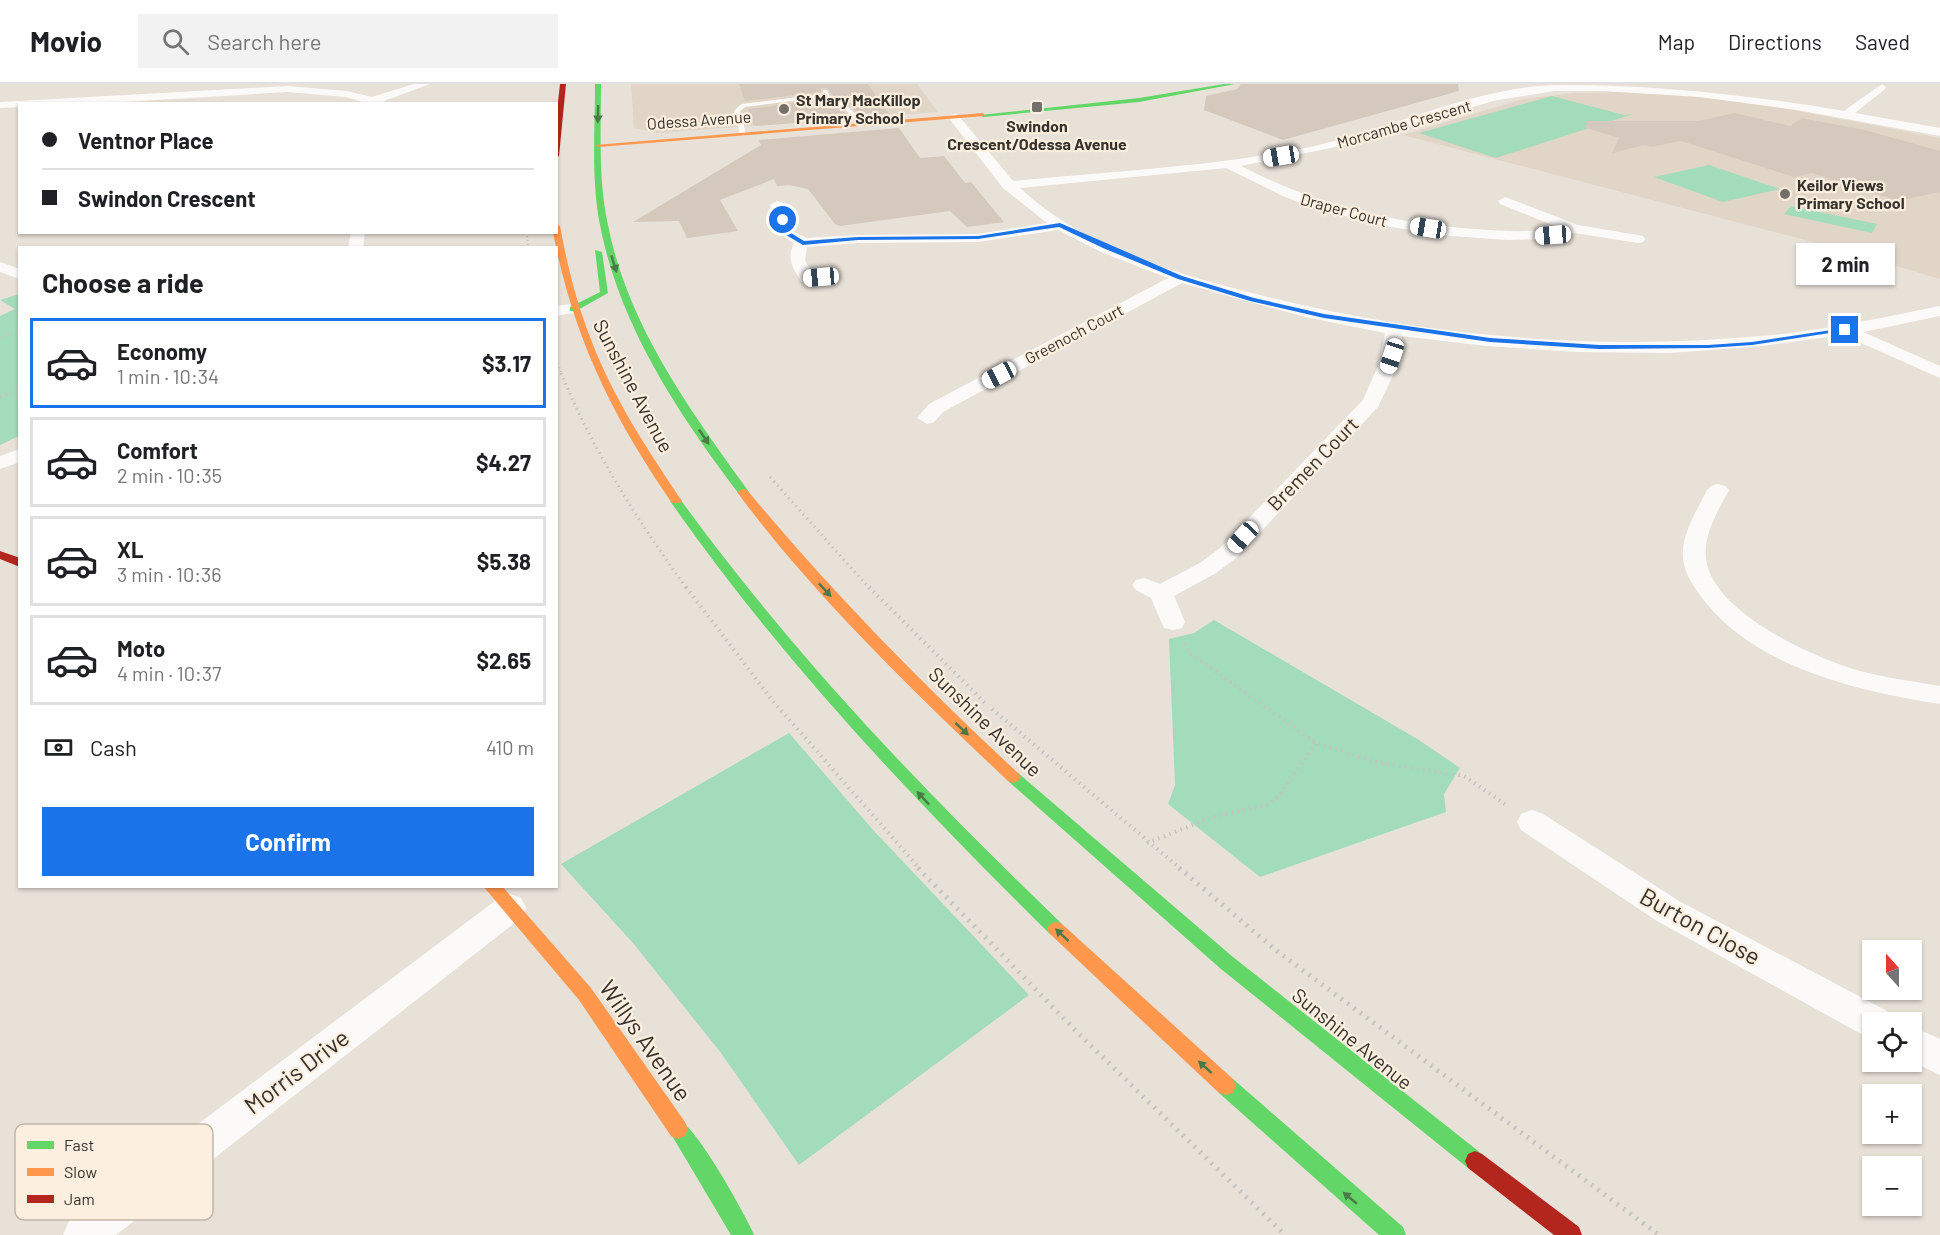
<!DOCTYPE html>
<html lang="en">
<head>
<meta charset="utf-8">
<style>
  :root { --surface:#fff; --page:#f2f2f2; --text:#202124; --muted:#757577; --line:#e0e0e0; --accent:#1a73e8 }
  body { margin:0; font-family:Barlow,sans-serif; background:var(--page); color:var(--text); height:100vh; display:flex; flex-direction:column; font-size:22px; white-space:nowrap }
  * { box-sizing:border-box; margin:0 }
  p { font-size:20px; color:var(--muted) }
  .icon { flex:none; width:33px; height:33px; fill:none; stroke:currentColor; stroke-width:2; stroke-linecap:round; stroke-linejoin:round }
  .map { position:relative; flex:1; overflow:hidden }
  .sheet { position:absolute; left:18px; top:162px; width:540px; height:642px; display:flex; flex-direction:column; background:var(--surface); border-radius:0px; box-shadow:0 2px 4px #0004 }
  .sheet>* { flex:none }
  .hud { position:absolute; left:18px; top:18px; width:540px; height:132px; border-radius:0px; box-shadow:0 2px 4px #0004; display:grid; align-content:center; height:132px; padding:0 24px; background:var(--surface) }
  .needle { width:39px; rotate:339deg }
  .tools { position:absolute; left:1862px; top:856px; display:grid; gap:12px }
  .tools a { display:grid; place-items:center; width:60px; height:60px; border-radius:0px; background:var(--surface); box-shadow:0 2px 4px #0004; font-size:30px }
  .end { position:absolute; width:27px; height:27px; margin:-14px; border:8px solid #1a73e8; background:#fff; box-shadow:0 0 0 3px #fff }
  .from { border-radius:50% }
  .bubble { position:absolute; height:42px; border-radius:0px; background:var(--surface); box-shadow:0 2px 4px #0004; font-size:20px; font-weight:700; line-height:42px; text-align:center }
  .car { position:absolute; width:18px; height:36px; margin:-18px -9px; border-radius:8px; box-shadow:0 0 4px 2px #0007; background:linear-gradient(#fff 24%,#345 0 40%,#fff 0 76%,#345 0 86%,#fff 0) }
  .hud b { display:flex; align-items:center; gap:21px; height:57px; font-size:22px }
  .hud b+b { border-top:2px solid var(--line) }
  .hud i { width:15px; height:15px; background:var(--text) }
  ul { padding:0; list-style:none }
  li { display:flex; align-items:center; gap:18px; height:90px; margin:0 12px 9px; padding:0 12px; border:3px solid var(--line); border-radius:0px }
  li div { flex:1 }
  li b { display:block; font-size:22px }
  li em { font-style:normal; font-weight:700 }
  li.on { border-color:var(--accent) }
  li>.icon { width:54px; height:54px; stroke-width:1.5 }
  h2 { padding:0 24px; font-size:27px; line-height:72px }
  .pay { display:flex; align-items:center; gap:15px; height:66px; padding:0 24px; font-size:22px }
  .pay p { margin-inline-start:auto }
  .button { display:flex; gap:12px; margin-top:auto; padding:12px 24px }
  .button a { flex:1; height:69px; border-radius:0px; background:var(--accent); color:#fff; font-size:24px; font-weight:700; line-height:69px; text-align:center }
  header { display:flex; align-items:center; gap:36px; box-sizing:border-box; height:84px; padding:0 30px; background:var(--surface); border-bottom:2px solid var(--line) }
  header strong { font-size:28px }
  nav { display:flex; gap:33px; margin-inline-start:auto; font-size:21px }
  .search { width:420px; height:54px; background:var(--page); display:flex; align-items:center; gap:15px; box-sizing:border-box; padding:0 21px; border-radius:0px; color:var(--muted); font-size:22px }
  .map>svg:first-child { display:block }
</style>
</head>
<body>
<header>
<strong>Movio</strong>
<div class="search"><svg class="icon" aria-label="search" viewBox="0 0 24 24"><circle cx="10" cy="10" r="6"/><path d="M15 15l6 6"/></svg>Search here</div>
<nav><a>Map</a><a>Directions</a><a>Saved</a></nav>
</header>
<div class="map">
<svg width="1940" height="1151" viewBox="0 0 1940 1151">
  <rect width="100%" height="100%" fill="#e8e1d8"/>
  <g fill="#e1d5c7">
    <polygon points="631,0 917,0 938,28 657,49 634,44"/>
    <polygon points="1618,8 1684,11 1768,21 1940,54 1940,195 1847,167 1403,51 1523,15 1574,9"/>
  </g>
  <g fill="#a3dcba">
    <polygon points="1552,12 1624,31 1633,30 1496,74 1419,49"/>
    <polygon points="1709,81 1780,105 1723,118 1654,93"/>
    <polygon points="1791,122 1877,140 1872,149 1784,130"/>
    <polygon points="19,210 19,352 0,361 0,232 15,225 0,216"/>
    <polygon points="1214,536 1419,656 1460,684 1444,710 1446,728 1260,793 1168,720 1175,701 1169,555 1194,549"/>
    <polygon points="789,649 874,747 1029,911 799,1081 721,969 633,859 561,780"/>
  </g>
  <g fill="#d5c9bd">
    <polygon points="739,0 868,0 890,32 863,34 845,16 832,11 827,4 821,4 821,8 745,17"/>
    <polygon points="1241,0 1458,0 1459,7 1283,56 1204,26 1206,12 1237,5"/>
    <polygon points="824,15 838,22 851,35 754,42 748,25"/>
    <polygon points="1735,29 1790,42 1802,34 1865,46 1940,67 1940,108 1898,117 1812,89 1794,93 1681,57 1651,63 1644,61 1612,69 1619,54 1586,44 1587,37 1698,37"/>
    <polygon points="899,44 920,74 944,72 965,99 971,98 1004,138 967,143 950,127 840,142 835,140 808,105 789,101 777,102 774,95 720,116 738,147 687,154 679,137 633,138 761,61 759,56"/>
  </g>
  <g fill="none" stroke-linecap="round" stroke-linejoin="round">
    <g stroke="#c5c3c1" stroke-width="2" stroke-dasharray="1 3" stroke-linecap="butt">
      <polyline points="527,148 528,164"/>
      <polyline points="0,253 20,248"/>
      <polyline points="556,276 562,290"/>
    </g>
    <g stroke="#c5c3c1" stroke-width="3" stroke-dasharray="1.5 4" stroke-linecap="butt">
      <path d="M 561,289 C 593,367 638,437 687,505"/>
      <polyline points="0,313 20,306"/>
      <polyline points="770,393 870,505"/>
    </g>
    <g stroke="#c5c3c1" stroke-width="4" stroke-dasharray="1.5 4.5" stroke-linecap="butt">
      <polyline points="686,503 772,616 920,785"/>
      <polyline points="869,503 986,620"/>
      <polyline points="1184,560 1191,570 1316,659 1379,679 1464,692 1508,722"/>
      <polyline points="992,625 1181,785"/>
      <polyline points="1147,759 1213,733 1267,721 1280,711 1316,659"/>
    </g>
    <g stroke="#c5c3c1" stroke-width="5" stroke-dasharray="2 6" stroke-linecap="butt">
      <polyline points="918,784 1075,946 1285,1151"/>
      <polyline points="1179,784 1277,867 1659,1151"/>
    </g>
    <polygon fill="#fcfaf9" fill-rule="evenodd" points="823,6 827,6 830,13 843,18 866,40 866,42 862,42 839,20 824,13 745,23 740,27 746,50 743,52 740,50 734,27 741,20 823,10"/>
    <g fill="#fcfaf9" fill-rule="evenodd">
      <polygon points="414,0 430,0 384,17 388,20 369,20 346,13 288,8 90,20 20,20 20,23 0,24 0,18 288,2 347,7 372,13"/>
      <path d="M 1882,0 L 1886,3 L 1885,5 L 1855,29 L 1940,44 L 1940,52 L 1797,26 L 1700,13 L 1603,7 L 1554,7 L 1493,17 L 1346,61 L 1241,82 C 1314,120 1392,139 1474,145 C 1502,147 1532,149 1560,144 L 1500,120 L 1498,117 L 1505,113 L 1578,141 L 1643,152 L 1645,155 L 1643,158 L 1638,159 L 1575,149 L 1542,155 L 1508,156 L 1451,152 L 1384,142 L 1314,124 L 1283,112 L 1226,84 L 1020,104 C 1079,160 1167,187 1244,207 C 1413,251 1586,268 1761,252 C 1821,247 1881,234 1940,222 L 1940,232 L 1863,248 L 1940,282 L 1940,294 L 1843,251 L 1762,262 L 1670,269 L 1578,268 L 1486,262 L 1402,252 L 1393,291 L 1378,323 L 1236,474 L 1216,489 L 1174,512 L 1185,538 L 1182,544 L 1173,546 L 1164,544 L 1151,514 L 1136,506 L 1132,501 L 1136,496 L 1144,494 L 1160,500 L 1200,479 L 1220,464 L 1363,316 L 1378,282 L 1385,249 L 1305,233 L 1182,199 L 943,328 L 934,338 L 927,340 L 917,334 L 929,320 L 1168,194 L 1103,169 L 1058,146 L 978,158 L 858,159 L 807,163 L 805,176 L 815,194 L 807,199 L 801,197 C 793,185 786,174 794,160 L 781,150 L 770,121 L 777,117 L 782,118 L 794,148 L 806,154 L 858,151 L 978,150 L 1047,139 L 1003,104 L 948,33 L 954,30 L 958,31 L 1013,97 C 1112,87 1212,83 1310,63 C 1392,45 1471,4 1555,1 C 1652,0 1749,11 1844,27 Z"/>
      <polygon points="351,148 365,148 363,164 348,164"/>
      <polygon points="0,178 20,185 20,195 0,188"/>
      <polygon points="573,220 581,225 579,228 556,232 556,222"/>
      <polygon points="20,365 20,378 0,385 0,372"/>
      <path d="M 1718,400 L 1725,402 L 1729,406 C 1718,427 1703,450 1706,475 C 1712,526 1806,570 1850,584 C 1879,593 1910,597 1940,602 L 1940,620 C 1859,607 1755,584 1703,515 C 1694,503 1684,489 1683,474 C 1681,450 1697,427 1707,406 L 1711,402 Z"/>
      <polygon points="1532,726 1543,730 1679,817 1887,927 1892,939 1872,939 1872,954 1863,951 1657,837 1521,746 1517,738 1521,730"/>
      <polygon points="510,810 521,814 526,824 521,834 116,1151 63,1151 69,1137 499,814"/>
      <polygon points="1911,942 1940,955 1940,991 1911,977"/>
    </g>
    <g fill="#63d668" fill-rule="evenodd">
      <path d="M 595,0 L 601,0 C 601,47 598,95 608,141 C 628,242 690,326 749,408 L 747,410 L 739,410 C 679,331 619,241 600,141 C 591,95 595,47 595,0 Z"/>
      <polygon points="1224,0 1235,0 1139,18 983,33 980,31 1139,14"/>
      <polygon points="595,166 602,168 608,209 576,227 570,227 570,223 600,208"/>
      <path d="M 676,414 L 680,415 C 795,573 922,705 1062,840 L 1065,845 L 1062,850 L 1056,852 L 1050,850 C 913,715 781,576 670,417 Z"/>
      <polygon points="1013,687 1018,689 1233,873 1482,1070 1485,1077 1482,1084 1475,1087 1468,1084 1221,885 1008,697 1005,693 1008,689"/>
      <polygon points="1226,993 1233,995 1403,1143 1406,1151 1379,1151 1219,1009 1216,1002 1219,995"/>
      <path d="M 678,1035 C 696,1042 745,1130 754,1151 L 731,1151 L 668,1045 L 671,1038 Z"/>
    </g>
    <g fill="#ff974d" fill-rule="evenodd">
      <polygon points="983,29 985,32 598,63 595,61"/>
      <path d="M 556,140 L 560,142 C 567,180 576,217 590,253 C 612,312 647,365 682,417 L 680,419 L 672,419 C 612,332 573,253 553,148 L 556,148 Z"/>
      <path d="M 743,405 L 747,406 C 831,507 922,600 1018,689 L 1021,693 L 1018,697 L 1013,699 L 1008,697 C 914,608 814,512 737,408 Z"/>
      <polygon points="483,802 502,802 591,904 685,1038 688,1045 685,1052 678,1055 671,1052 579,916"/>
      <polygon points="1056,838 1062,840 1233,995 1236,1002 1233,1009 1226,1011 1219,1009 1050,850 1047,845 1050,840"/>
    </g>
    <g fill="#b3261e" fill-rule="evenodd">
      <polygon points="560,0 566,0 559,72 556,74 556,36"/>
      <polygon points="0,467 20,474 20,483 0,475"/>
      <polygon points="1475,1067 1482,1070 1579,1143 1582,1151 1554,1151 1468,1084 1465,1077 1468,1070"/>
    </g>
  </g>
  <defs><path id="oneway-solid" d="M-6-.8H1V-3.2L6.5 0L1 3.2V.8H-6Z" transform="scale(1.5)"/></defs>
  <g fill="#4a7b46">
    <use href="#oneway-solid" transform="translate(598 30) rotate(91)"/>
    <use href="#oneway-solid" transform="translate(614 180) rotate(73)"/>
    <use href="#oneway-solid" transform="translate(704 353) rotate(56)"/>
    <use href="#oneway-solid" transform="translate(825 506) rotate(47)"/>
    <use href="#oneway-solid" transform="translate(962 645) rotate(43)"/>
    <use href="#oneway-solid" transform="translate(923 714) rotate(-133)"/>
    <use href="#oneway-solid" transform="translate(1062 851) rotate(-137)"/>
    <use href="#oneway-solid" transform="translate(1205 983) rotate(-138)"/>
    <use href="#oneway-solid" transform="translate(1350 1114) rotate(-140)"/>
  </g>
  <polygon fill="#1a73e8" points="783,134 791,149 804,157 858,153 978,152 1060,139 1182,192 1254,214 1324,230 1490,254 1599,261 1708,261 1752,258 1845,244 1849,246 1752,261 1708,264 1599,265 1490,258 1324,234 1250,217 1178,195 1103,164 1059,143 978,155 858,156 803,161 786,151 780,136"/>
  <g fill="#746f68" stroke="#fcefdf" stroke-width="2">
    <rect x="1031" y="17" width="12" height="12" rx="3"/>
    <circle cx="784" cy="25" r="6"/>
    <circle cx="1785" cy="110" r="6"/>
  </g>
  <g text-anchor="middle" stroke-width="4.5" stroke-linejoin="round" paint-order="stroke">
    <g font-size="16" font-weight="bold" fill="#35312b" stroke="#fcefdf" text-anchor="start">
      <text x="796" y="22">St Mary MacKillop<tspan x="796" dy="18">Primary School</tspan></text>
      <text x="1037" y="48" text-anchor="middle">Swindon<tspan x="1037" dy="18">Crescent/Odessa Avenue</tspan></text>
      <text x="1797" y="107">Keilor Views<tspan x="1797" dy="18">Primary School</tspan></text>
    </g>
    <g font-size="16" fill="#35312b" stroke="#fcefdf">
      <text transform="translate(699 36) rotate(-4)" y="6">Odessa Avenue</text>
      <text transform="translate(1404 40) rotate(-16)" y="6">Morcambe Crescent</text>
      <text transform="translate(1344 126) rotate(15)" y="6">Draper Court</text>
      <text transform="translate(1074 250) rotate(-28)" y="6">Greenoch Court</text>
    </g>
    <g font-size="20" fill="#35312b" stroke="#fcefdf">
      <text transform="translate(633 302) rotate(62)" y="7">Sunshine Avenue</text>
      <text transform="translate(1313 380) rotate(-46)" y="7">Bremen Court</text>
      <text transform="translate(985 638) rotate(44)" y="7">Sunshine Avenue</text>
      <text transform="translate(1352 955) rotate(39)" y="7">Sunshine Avenue</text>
    </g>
    <g font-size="24" fill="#35312b" stroke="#fcefdf">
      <text transform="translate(1700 843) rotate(29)" y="8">Burton Close</text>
      <text transform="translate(645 957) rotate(55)" y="8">Willys Avenue</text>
      <text transform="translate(297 988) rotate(-37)" y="8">Morris Drive</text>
    </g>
  </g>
  <rect x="15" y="1040" width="198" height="96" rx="9" fill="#fcefdf" stroke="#c0b6a9" stroke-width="1.5"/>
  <rect x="27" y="1057" width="27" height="8" fill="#63d668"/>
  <rect x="27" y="1084" width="27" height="8" fill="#ff974d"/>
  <rect x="27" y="1111" width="27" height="8" fill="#b3261e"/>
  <g font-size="16" fill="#35312b">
    <text x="64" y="1067">Fast</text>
    <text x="64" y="1094">Slow</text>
    <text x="64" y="1121">Jam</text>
  </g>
</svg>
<div class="tools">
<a><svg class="needle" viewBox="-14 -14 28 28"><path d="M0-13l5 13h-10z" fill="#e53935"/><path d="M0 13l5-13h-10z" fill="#757577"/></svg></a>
<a><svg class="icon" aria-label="locate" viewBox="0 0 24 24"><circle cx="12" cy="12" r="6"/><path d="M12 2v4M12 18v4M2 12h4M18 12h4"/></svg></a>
<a>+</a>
<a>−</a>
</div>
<i class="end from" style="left:783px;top:136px"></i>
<i class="end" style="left:1845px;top:246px"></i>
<div class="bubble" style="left:1796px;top:159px;width:99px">2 min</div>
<i class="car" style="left:1281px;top:72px;rotate:261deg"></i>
<i class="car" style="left:1428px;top:144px;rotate:279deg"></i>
<i class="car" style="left:1553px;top:151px;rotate:266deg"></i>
<i class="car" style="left:821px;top:193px;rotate:265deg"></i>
<i class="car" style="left:1392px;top:272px;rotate:198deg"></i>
<i class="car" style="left:999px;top:291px;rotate:242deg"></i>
<i class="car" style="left:1243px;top:453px;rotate:223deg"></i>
<div class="hud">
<b><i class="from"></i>Ventnor Place</b>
<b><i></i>Swindon Crescent</b>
</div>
<section class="sheet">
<h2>Choose a ride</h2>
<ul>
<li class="on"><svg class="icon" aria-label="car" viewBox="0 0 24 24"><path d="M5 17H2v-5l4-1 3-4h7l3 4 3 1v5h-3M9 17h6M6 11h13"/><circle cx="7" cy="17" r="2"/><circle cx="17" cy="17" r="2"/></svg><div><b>Economy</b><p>1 min · 10:34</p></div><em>$3.17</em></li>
<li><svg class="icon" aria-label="car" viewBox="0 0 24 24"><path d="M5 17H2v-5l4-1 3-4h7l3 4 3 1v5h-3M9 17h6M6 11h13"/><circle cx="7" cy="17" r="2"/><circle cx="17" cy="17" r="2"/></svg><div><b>Comfort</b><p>2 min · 10:35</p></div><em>$4.27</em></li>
<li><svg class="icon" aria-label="car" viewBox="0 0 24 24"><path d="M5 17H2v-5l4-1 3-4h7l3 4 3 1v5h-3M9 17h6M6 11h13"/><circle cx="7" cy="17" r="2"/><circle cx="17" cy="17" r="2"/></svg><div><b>XL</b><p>3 min · 10:36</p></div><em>$5.38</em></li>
<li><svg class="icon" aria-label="car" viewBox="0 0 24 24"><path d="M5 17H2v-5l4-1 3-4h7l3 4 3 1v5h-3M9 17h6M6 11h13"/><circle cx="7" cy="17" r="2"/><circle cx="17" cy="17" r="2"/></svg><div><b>Moto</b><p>4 min · 10:37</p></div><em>$2.65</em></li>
</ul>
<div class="pay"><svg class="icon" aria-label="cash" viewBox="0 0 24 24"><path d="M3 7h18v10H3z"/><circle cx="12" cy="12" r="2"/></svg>Cash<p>410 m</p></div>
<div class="button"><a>Confirm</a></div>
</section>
</div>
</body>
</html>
